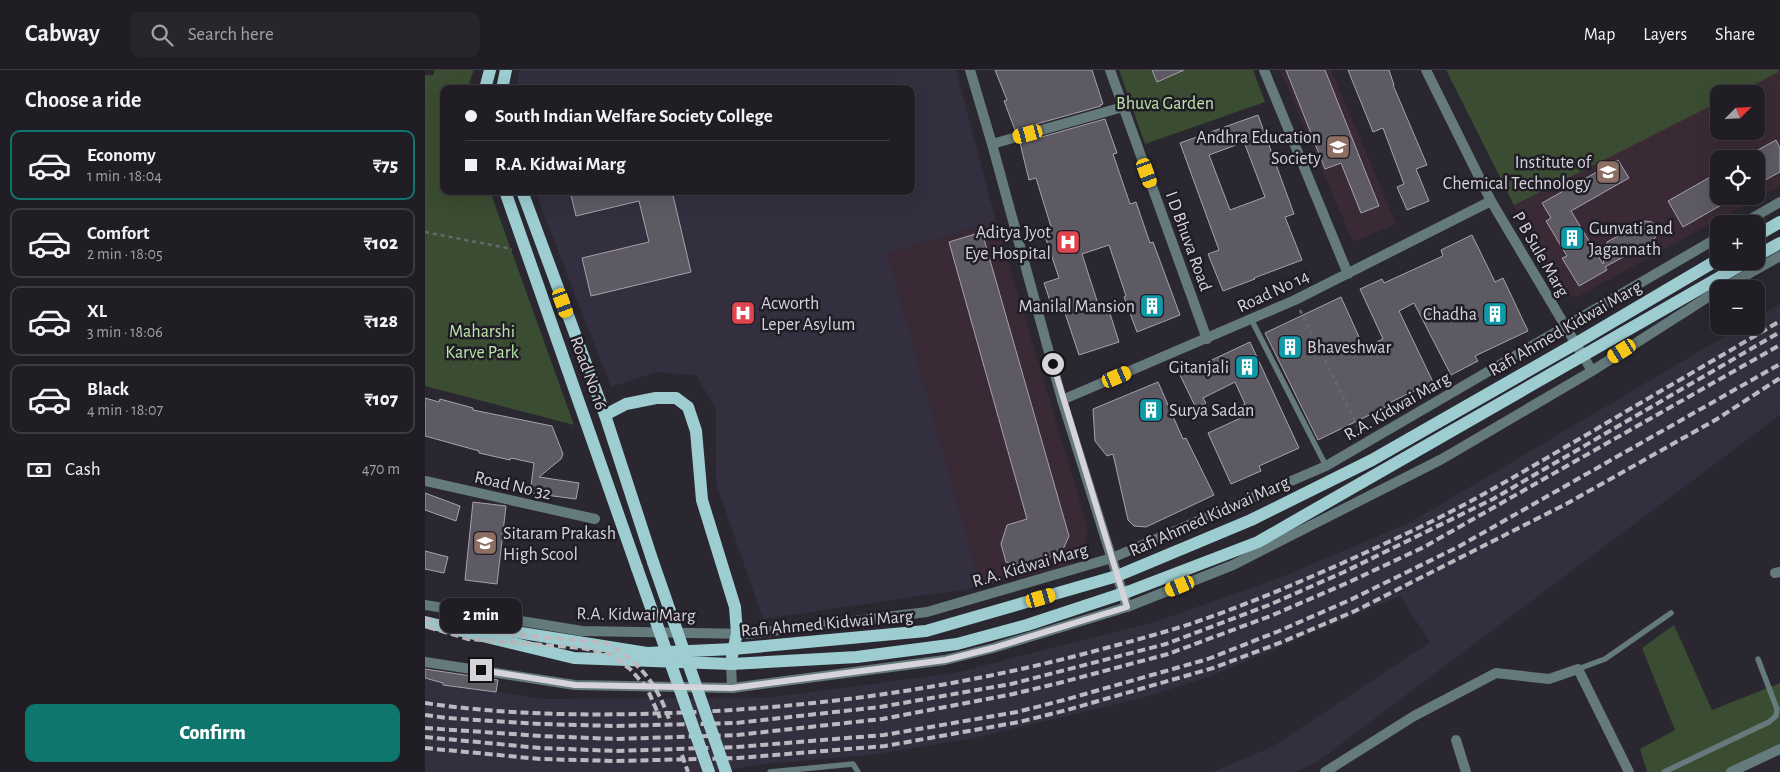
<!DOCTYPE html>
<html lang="en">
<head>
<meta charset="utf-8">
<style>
  :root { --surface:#201d24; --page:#28262c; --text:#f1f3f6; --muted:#a2a2a6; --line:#3d3b41; --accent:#0f766e }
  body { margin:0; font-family:"Alegreya Sans",sans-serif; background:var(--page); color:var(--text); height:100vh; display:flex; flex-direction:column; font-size:19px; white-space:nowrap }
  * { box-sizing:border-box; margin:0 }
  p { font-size:16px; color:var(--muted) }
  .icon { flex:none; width:28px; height:28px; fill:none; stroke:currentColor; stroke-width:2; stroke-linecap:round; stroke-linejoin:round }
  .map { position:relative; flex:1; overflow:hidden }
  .sheet { display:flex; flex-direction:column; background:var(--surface); width:425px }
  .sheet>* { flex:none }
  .guide { position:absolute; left:15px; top:15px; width:475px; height:110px; border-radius:10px; box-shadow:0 5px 20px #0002,0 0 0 1px var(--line); display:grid; align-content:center; height:110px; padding:0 25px; background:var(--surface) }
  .needle { width:32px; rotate:66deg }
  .fabs { position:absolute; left:1285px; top:15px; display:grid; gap:10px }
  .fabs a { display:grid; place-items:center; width:55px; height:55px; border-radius:10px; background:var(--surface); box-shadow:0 5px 20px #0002,0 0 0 1px var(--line); font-size:25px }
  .end { position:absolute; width:22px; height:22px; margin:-11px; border:6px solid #d6d4da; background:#111; box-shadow:0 0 0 2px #111 }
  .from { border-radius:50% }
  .bubble { position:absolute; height:35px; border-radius:10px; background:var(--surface); box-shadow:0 5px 20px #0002,0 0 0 1px var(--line); font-size:16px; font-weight:800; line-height:35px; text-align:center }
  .car { position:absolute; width:15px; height:30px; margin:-15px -8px; border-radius:6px; box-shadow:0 0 4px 1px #0007; background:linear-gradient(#f5c518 24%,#345 0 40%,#f5c518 0 76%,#345 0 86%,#f5c518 0) }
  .guide b { display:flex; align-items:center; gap:18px; height:48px; font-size:19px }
  .guide b+b { border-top:1px solid var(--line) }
  .guide i { width:12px; height:12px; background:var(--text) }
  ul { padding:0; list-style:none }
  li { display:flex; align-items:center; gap:15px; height:70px; margin:0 10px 8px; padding:0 15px; border:2px solid var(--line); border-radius:10px }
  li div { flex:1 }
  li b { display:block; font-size:19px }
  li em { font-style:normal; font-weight:800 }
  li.active { border-color:var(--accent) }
  li>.icon { width:45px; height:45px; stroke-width:1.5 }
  h2 { padding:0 25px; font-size:22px; line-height:60px }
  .pay { display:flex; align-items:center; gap:12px; height:55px; padding:0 25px; font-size:19px }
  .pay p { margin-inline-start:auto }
  .cta { display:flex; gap:10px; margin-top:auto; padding:10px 25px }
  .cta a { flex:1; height:58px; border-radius:10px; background:var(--accent); color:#fff; font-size:20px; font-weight:800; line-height:58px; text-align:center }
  header { display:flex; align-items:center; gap:30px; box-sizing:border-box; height:70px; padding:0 25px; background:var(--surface); border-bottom:1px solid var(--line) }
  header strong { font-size:24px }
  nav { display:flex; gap:28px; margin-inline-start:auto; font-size:18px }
  .search { width:350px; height:45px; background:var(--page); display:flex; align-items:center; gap:12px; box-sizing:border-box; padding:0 18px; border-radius:10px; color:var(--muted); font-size:19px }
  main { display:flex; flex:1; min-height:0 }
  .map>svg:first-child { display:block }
</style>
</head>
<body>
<header>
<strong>Cabway</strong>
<div class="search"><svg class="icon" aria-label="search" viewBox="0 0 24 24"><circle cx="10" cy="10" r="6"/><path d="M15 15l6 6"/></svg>Search here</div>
<nav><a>Map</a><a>Layers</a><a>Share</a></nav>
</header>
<main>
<section class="sheet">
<h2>Choose a ride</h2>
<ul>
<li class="active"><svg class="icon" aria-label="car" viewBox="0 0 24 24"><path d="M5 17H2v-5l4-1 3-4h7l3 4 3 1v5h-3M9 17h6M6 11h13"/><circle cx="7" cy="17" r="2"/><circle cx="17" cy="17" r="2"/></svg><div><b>Economy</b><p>1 min · 18:04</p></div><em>₹75</em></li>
<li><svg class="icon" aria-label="car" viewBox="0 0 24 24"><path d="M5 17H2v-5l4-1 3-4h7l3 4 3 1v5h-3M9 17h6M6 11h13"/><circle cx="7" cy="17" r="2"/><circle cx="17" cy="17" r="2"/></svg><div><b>Comfort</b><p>2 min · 18:05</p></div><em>₹102</em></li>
<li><svg class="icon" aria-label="car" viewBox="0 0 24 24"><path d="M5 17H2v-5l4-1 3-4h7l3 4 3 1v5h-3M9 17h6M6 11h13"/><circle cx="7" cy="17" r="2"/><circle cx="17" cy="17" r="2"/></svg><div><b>XL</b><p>3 min · 18:06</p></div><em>₹128</em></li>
<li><svg class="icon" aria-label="car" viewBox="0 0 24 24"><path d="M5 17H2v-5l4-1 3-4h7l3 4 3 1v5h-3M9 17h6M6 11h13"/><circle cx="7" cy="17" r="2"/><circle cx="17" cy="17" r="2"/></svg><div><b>Black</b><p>4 min · 18:07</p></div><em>₹107</em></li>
</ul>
<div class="pay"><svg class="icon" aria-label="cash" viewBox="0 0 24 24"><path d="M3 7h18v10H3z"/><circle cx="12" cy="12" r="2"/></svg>Cash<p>470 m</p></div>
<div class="cta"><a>Confirm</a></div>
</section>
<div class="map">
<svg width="1355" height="702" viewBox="0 0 1355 702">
  <rect width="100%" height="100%" fill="#2a2730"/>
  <g fill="#342f3e">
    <polygon points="94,0 531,0 571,151 463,184 556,517 338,549 291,413 291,339 271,305 231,302 186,317 110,121 486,121 486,19 92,19"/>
    <polygon points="1355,234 1355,345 892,692 871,702 787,702 847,677 1005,572 975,526 786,606 717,628 549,668 445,685 339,694 288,702 0,702 0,609 116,629 341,628 530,603 733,551 857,507 984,453 1317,256 1331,256 1331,248"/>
  </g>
  <g fill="#3a2a35" fill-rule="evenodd">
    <polygon points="855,0 906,0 971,154 928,172"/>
    <path d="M 1022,0 L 1355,0 L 1355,116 L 1152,227 L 1130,220 ZM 1294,24 L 1331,24 L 1331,61 L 1294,61 ZM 1294,89 L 1331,89 L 1331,126 L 1294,126 Z"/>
    <polygon points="571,151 663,458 659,476 644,495 556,517 463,184"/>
  </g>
  <g fill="#3a4c31">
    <polygon points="9,0 49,0 42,19 19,19 19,121 65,121 149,355 0,316 0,5 9,5"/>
    <polygon points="694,0 828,0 840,32 720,74"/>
    <polygon points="1021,0 1353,0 1354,2 1311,24 1294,24 1294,32 1089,135"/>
    <polygon points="1249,555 1287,640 1355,613 1355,682 1304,702 1222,702 1215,679 1250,660 1217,578"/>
  </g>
  <g fill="#5d5a64" stroke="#a6a2ae" fill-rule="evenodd">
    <polygon points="570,0 667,0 678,34 675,35 676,36 590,60 579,31 582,30"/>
    <polygon points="727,0 759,0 732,12"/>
    <polygon points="861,0 900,0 954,136 936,143 916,93 900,99"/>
    <polygon points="923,0 964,0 969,15 968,15 1002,95 991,99 1004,131 982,140 972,117 979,114 958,58 948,62"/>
    <path d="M 833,45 L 869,144 L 860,147 L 877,190 L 829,208 L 830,209 L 798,221 L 783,184 L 794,180 L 755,73 ZM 819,72 L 840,127 L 805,140 L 784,85 Z"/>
    <polygon points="680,49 692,83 688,84 705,134 711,132 725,173 728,172 755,245 712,262 699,227 701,226 684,175 657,184 674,237 682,234 694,272 654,285 637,234 627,237 619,213 634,208 619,163 627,160 611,108 604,110 595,73"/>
    <polygon points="1351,70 1355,78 1355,102 1331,115 1331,81"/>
    <polygon points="1193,90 1204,108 1146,141 1178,194 1182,172 1220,151 1227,152 1233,161 1229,170 1180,197 1182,200 1154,216 1137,188 1142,186 1121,151 1126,148 1117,133"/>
    <polygon points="1294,102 1294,126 1312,126 1258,157 1243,131"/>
    <polygon points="145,121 247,121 266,202 166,226 157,188 224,172 214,131 151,146"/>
    <polygon points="557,162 644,466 636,484 594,496 581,492 576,474 582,455 602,449 524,172"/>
    <polygon points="1047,165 1070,212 1078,208 1103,261 1050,286 1053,291 1026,305 989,233 974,241 1008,312 964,333 965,335 893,370 840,263 916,227 939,278 958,269 935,219 957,209 959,213 1018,186 1016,180"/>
    <polygon points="825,272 874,378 834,396 836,401 806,414 783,363 818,347 814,337 820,334 810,312 778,328 781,333 771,338 755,305"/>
    <polygon points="733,312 758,369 761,368 789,425 721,457 709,456 703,450 688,384 682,386 670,371 668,339"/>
    <polygon points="0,328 14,332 15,329 48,338 48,340 127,356 138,384 136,389 114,407 154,413 151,429 105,423 109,393 86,388 85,390 54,383 54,381 0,366"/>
    <polygon points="0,423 35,436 31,451 0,440"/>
    <polygon points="48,432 81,436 72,514 40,510"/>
    <polygon points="0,481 23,487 19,503 0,499"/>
    <polygon points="0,599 73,610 71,622 18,615 18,613 0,608"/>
  </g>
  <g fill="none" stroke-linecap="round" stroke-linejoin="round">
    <g stroke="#68666e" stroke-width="2.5" stroke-dasharray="4 4" stroke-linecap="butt">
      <polyline points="0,162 87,179"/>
      <polyline points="875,240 936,363"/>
    </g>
    <g stroke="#647a7c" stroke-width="5.5">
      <polyline points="826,249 901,396"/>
      <polyline points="1153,599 1180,589 1246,543"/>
      <polyline points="345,702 428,694 433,702"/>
      <polyline points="1239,702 1344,652 1351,646 1352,639 1333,589"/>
    </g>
    <g stroke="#647a7c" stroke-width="10">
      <polyline points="545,0 567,74 637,330 702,537"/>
      <polyline points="685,0 782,269"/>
      <polyline points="839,0 923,204"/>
      <polyline points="1001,0 1066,131 1167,301"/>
      <polyline points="567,74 698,37"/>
      <polyline points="637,330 870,230 1066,131"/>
      <polyline points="0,411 170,449"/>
      <polyline points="1350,503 1355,502"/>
      <polyline points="1031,670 1041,702"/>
      <polyline points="900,702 989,646 1071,603 1124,609 1153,599 1204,702"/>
      <polyline points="1306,702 1355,679"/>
    </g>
    <g stroke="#647a7c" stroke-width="10">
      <polyline points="1317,154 1355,132"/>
      <polyline points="1297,219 1355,186"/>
      <polyline points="0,535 157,561 323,564 502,542 687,488 901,396 1294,167"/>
      <polyline points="0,592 150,615 307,618 520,590 568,578 702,537 808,495 1017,389 1167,301 1294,220"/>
      <polyline points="306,594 307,618"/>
    </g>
    <g stroke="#9dcdd1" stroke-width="12">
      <polyline points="60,19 65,0"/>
      <polyline points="77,19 81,0"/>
      <polyline points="80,121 212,498"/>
      <polyline points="97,121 180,345 228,492"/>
      <polyline points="1331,166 1355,152"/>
      <polyline points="1331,186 1355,173"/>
      <polyline points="180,345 201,334 231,328 251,328 263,337 271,361 277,430 310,537 312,563 307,586"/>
      <polyline points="0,552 149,588 306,594 432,587 532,574 602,555 705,521 833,472 1323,191"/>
      <polyline points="41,554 222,583 308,579 501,561 692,506 826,450 947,390 1150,274 1294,189"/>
    </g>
    <g stroke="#bcbac1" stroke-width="4" stroke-dasharray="8 4" stroke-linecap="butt">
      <path d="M 0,549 L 50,561 L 181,573 C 214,591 232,614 244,649"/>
      <polyline points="3,557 43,569 157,578 185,584 205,599 222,618 235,648"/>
      <path d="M 0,633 C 81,645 164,646 245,643 C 393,638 538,617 681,578 C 711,570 741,562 771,552 C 846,526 919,493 991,459 C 1052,430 1109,395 1168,361 C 1230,324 1293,288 1355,251"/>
      <polyline points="0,645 22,648 116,654 190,656 311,653 455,637 586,614 741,574 844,535 919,502 1068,429 1355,262"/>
      <polyline points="0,658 116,666 191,669 312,665 457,649 588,624 634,613 743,584 848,545 922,513 999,477 1355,275"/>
      <polyline points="0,667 115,678 191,681 312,677 459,665 592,642 639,630 783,589 854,561 925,530 1033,477 1355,294"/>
      <polyline points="0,678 115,689 191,691 313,688 460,676 594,652 642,640 788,598 857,572 930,541 1141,434 1292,349 1355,308"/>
      <polyline points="257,685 263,702"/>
    </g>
    <g stroke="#9dcdd1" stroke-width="12">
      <polyline points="228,492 301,702"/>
      <polyline points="212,498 284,702"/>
    </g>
  </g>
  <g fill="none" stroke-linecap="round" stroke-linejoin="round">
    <polyline stroke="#d6d4da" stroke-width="6" points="56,600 150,615 307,618 520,590 568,578 702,537 628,294"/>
  </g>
  <defs>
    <symbol id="university-square" viewBox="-11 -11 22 22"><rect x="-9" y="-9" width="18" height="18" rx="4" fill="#8d6e63" stroke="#201d26"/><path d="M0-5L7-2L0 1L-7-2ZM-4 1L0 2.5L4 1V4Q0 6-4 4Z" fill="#fff"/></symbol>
    <symbol id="building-square" viewBox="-11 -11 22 22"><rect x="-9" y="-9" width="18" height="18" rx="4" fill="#0f9aa8" stroke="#201d26"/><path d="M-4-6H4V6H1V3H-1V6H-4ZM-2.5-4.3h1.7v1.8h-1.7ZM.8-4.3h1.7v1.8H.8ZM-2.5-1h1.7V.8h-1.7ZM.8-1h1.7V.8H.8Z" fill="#fff"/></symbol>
    <symbol id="hospital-square" viewBox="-11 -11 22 22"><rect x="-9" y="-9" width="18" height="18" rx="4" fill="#e0444e" stroke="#201d26"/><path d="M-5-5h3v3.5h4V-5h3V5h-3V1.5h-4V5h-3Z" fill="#fff"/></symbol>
    <symbol id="school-square" viewBox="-11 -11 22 22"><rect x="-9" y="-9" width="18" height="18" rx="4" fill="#8d6e63" stroke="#201d26"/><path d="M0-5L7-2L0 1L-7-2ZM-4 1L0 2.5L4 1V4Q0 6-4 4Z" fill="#fff"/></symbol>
  </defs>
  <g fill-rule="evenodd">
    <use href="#university-square" x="899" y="63" width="28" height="28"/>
    <use href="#university-square" x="1169" y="88" width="28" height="28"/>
    <use href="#building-square" x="1133" y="154" width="28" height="28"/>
    <use href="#hospital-square" x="629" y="158" width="28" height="28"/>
    <use href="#building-square" x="713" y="222" width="28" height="28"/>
    <use href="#hospital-square" x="304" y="229" width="28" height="28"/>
    <use href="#building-square" x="1056" y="230" width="28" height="28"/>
    <use href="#building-square" x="851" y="263" width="28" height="28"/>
    <use href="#building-square" x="808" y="283" width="28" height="28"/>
    <use href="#building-square" x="712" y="326" width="28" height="28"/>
    <use href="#school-square" x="46" y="459" width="28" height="28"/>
  </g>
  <g text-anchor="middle" stroke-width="5" stroke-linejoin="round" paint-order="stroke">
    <g font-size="18" fill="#bde4a9" stroke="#201d26">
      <text x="740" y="39">Bhuva Garden</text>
      <text x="57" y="267">Maharshi<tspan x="57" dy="21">Karve Park</tspan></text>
    </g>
    <g font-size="18" fill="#d6d4da" stroke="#201d26" text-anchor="end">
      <text x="896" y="73">Andhra Education<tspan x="896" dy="21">Society</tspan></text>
      <text x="1166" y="98">Institute of<tspan x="1166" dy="21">Chemical Technology</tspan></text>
      <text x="1164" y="164" text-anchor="start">Gunvati and<tspan x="1164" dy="21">Jagannath</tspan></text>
      <text x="626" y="168">Aditya Jyot<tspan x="626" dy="21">Eye Hospital</tspan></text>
      <text x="336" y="239" text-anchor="start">Acworth<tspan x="336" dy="21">Leper Asylum</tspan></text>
      <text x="710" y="242">Manilal Mansion</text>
      <text x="1052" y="250">Chadha</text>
      <text x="882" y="283" text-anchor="start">Bhaveshwar</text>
      <text x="804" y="303">Gitanjali</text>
      <text x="744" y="346" text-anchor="start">Surya Sadan</text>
      <text x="78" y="469" text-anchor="start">Sitaram Prakash<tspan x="78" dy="21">High Scool</tspan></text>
    </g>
    <g font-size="18" fill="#d6d4da" stroke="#201d26">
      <text transform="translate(764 171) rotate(70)" y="6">I D Bhuva Road</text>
      <text transform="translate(1116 184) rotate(60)" y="6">P B Sule Marg</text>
      <text transform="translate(848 221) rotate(-25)" y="6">Road No 14</text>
      <text transform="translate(1140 258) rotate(-30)" y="6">Rafi Ahmed Kidwai Marg</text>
      <text transform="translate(164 303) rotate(70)" y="6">Road No 16</text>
      <text transform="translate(972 336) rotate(-30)" y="6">R.A. Kidwai Marg</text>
      <text transform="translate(88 415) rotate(13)" y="6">Road No 32</text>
      <text transform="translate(784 446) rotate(-24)" y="6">Rafi Ahmed Kidwai Marg</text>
      <text transform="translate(605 495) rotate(-16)" y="6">R.A. Kidwai Marg</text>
      <text transform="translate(211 544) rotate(1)" y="6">R.A. Kidwai Marg</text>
      <text transform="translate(402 553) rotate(-5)" y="6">Rafi Ahmed Kidwai Marg</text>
    </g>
  </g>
</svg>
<div class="fabs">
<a><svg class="needle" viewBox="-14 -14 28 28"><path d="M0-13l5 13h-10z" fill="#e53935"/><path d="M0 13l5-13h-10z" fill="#a2a2a6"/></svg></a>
<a><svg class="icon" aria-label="locate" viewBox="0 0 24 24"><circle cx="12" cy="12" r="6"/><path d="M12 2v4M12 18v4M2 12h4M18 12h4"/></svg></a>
<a>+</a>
<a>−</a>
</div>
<i class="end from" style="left:628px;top:294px"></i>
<i class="end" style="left:56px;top:600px"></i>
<div class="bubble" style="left:15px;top:528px;width:82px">2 min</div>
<i class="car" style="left:603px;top:64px;rotate:255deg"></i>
<i class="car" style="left:722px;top:103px;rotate:160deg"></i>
<i class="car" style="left:138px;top:233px;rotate:160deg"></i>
<i class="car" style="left:1197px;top:281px;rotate:237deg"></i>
<i class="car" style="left:692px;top:307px;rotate:67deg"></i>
<i class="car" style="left:755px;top:516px;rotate:248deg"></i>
<i class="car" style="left:616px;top:528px;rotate:74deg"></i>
<div class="guide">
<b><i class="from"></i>South Indian Welfare Society College</b>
<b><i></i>R.A. Kidwai Marg</b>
</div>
</div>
</main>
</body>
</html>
